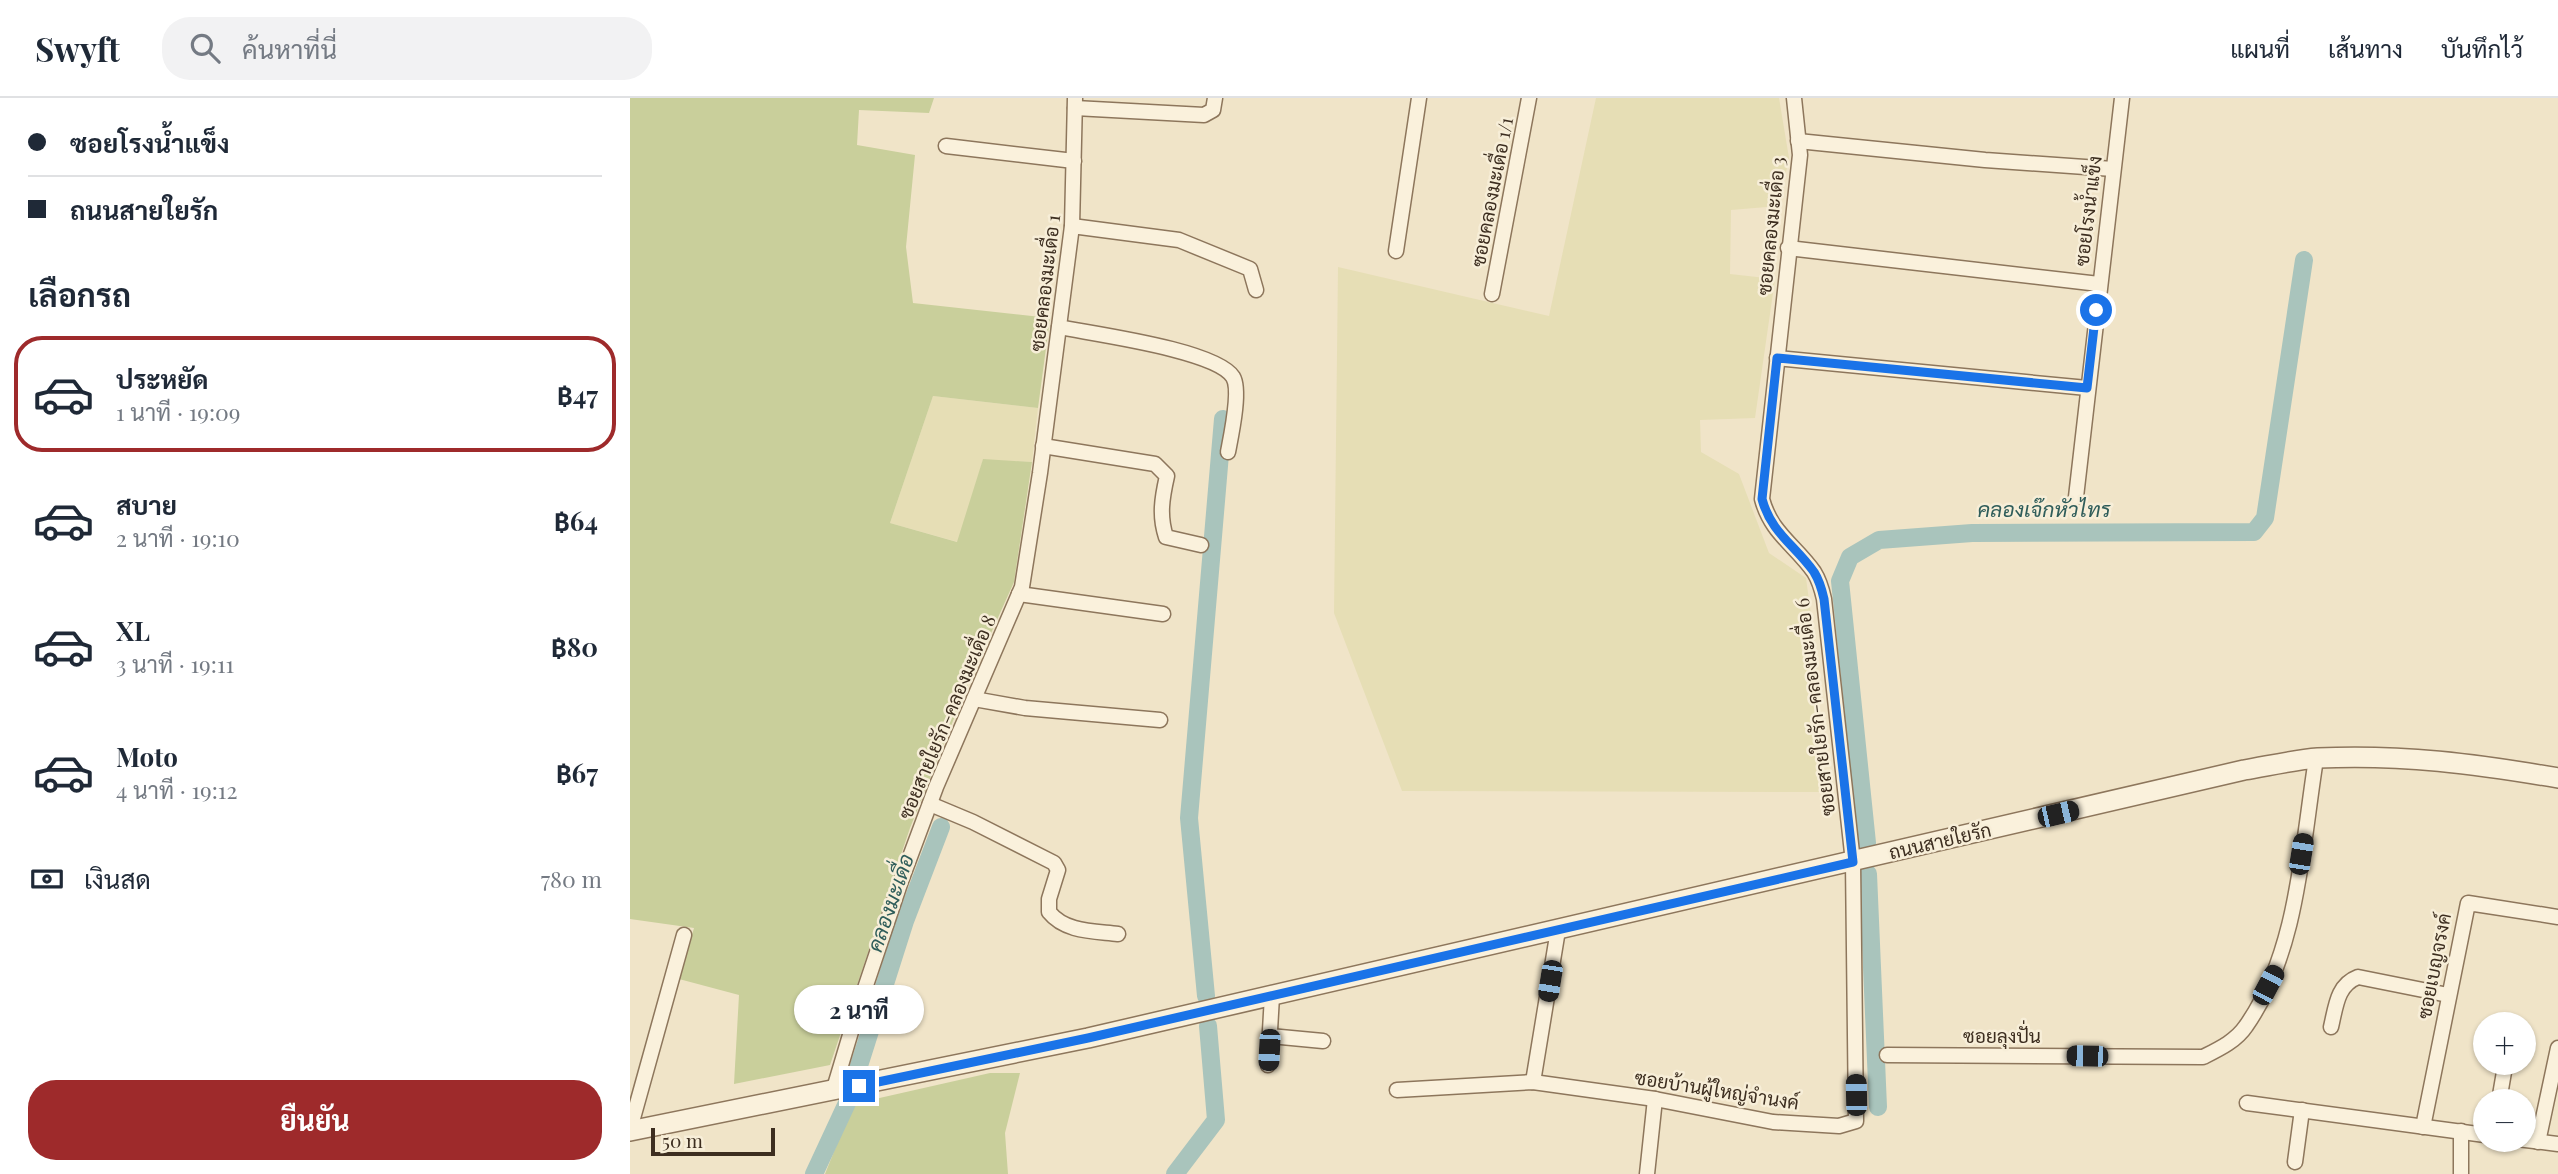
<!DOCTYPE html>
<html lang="th">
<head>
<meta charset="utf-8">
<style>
  :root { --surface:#fff; --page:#f2f2f3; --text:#1f2937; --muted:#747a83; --line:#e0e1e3; --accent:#9e2a2b }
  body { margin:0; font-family:"Playfair Display",Sarabun,serif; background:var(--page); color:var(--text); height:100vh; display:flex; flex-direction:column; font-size:26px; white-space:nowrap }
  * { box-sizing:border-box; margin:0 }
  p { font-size:23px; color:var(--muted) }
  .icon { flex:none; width:38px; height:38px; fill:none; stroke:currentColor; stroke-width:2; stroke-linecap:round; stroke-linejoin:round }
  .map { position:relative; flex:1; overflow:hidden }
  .side { display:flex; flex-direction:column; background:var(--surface); width:630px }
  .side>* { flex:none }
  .banner { display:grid; align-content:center; height:154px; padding:0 28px; background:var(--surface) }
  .fabs { position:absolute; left:1843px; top:914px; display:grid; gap:14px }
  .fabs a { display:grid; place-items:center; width:63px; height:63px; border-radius:50%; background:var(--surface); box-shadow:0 2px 5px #0004; font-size:35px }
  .scale { position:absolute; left:21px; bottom:18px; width:124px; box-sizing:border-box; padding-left:7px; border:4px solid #3d2e20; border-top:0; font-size:19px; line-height:24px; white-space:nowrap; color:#3d2e20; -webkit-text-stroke:5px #f7eed8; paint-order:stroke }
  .end { position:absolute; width:32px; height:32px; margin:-16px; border:9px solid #1a73e8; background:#fff; box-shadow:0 0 0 4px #fff }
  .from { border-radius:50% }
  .bubble { position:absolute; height:49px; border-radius:24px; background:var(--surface); box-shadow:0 2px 5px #0004; font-size:23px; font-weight:700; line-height:49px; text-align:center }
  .car { position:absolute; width:21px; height:42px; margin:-21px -10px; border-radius:9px; box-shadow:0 0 5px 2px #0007; background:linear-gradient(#222 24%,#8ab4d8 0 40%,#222 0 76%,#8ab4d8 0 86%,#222 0) }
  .banner b { display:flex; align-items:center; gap:24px; height:66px; font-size:26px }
  .banner b+b { border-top:2px solid var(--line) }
  .banner i { width:18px; height:18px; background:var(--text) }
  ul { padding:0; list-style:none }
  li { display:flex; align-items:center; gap:21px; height:116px; margin:0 14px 10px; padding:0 14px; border:4px solid transparent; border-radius:28px }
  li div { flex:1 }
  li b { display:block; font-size:26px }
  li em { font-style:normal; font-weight:700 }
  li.active { border-color:var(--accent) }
  li>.icon { width:63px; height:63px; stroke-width:1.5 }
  h2 { padding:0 28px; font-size:32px; line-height:84px }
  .pay { display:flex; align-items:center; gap:18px; height:77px; padding:0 28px; font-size:26px }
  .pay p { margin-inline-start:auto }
  .cta { display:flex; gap:14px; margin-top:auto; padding:14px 28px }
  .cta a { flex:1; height:80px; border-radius:28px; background:var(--accent); color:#fff; font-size:28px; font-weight:700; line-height:80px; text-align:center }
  header { display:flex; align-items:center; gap:42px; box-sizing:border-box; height:98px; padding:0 35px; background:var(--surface); border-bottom:2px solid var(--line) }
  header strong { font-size:33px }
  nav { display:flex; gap:38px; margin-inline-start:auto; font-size:24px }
  .search { width:490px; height:63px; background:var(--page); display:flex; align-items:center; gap:18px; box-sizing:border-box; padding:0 24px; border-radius:28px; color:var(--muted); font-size:26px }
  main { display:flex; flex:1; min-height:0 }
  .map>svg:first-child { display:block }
</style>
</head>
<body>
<header>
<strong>Swyft</strong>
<div class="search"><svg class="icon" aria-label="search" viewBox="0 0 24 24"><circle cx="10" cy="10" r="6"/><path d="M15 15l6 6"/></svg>ค้นหาที่นี่</div>
<nav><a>แผนที่</a><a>เส้นทาง</a><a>บันทึกไว้</a></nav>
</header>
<main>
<section class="side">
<div class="banner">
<b><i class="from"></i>ซอยโรงน้ำแข็ง</b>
<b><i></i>ถนนสายใยรัก</b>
</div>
<h2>เลือกรถ</h2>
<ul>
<li class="active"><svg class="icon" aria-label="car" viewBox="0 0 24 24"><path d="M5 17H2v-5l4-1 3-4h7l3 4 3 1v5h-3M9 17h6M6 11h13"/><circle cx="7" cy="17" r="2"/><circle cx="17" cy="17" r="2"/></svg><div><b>ประหยัด</b><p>1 นาที · 19:09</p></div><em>฿47</em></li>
<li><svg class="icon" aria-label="car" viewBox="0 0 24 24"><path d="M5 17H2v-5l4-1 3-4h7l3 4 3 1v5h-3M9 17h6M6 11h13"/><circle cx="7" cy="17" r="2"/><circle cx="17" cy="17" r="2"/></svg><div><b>สบาย</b><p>2 นาที · 19:10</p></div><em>฿64</em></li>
<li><svg class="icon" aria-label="car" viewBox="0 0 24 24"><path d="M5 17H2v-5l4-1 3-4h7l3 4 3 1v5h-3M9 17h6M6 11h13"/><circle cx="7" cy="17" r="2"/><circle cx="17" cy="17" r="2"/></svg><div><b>XL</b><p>3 นาที · 19:11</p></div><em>฿80</em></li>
<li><svg class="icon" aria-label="car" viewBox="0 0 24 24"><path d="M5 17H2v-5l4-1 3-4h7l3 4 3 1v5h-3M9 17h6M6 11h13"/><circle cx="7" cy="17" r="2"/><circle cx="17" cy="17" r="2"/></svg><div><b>Moto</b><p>4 นาที · 19:12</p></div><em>฿67</em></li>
</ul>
<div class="pay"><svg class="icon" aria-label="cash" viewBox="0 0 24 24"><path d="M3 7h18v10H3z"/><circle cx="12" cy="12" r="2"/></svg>เงินสด<p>780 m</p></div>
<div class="cta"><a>ยืนยัน</a></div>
</section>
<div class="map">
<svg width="1928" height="1076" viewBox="0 0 1928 1076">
  <rect width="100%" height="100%" fill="#f0e4c8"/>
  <g fill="#e6deb5">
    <polygon points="966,0 1149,0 1159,60 1149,108 1101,112 1100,176 1145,181 1125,320 1070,322 1071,354 1109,376 1139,455 1176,480 1187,562 1190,694 772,693 704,515 708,169 919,218"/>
    <polygon points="303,298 408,310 402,364 353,362 328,444 260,425"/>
  </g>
  <g fill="#c9cf9b">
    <polygon points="0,0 304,0 299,15 229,12 227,47 285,57 276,149 283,205 420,220 408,310 303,298 260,425 327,444 353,361 402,364 384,484 335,593 280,730 200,967 104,986 109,897 49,881 64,830 0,821"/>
    <polygon points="360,975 390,975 375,1035 378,1076 195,1076 223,1006"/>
  </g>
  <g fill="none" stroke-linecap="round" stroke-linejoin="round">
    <g stroke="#a9c4bc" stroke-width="18">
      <polyline points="1237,745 1210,483 1220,459 1249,442 1342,435 1624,434 1635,420 1674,162"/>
      <polyline points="1238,776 1248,1009"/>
      <polyline points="576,898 559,720 593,321"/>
      <polyline points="227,974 275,823 311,729"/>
      <polyline points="184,1076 217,1005"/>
      <polyline points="545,1076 586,1022 578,928"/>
    </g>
    <defs>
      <g id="minor">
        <polyline points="445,10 574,17 583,12 585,0"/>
        <polyline points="1168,43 1355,62 1483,71"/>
        <polyline points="316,48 444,63"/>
        <polyline points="442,128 549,142 620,171 626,192"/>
        <polyline points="1158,150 1469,186"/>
        <polyline points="766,153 789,0"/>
        <polyline points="862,196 899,0"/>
        <path d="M 429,229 C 463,236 586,252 603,279 C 611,292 601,338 598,354"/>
        <polyline points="1147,260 1457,290"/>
        <path d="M 413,348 L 525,366 L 537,378 C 532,400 529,418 536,439 L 571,447"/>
        <polyline points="1446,399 1492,0"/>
        <polyline points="389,496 533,516"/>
        <polyline points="344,601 395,610 530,622"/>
        <path d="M 300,706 L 343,724 L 424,765 L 428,772 L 419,801 L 419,814 C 435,834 463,833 488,836"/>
        <path d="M 1701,929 C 1706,908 1707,887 1728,879 L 1818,897"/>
        <polyline points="640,938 693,943"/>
        <path d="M 1257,957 L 1573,959 C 1589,951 1606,943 1616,928 C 1668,854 1672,748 1686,661"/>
        <polyline points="638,967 642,898"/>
        <polyline points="903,984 928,832"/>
        <path d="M 767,992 L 903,984 L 1025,1001 L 1143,1024 L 1209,1028 L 1226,1023 L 1223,764 L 1194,501 C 1192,492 1189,482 1184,474 C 1165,447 1141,435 1132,401 L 1170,57 L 1164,0"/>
        <polyline points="203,994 226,917 271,783 306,689 392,489 410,375 442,128 445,0"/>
        <polyline points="1869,1003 1874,974"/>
        <polyline points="1617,1005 1855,1037"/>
        <polyline points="1793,1029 1838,805 1928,819"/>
        <polyline points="0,1031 54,837"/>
        <polyline points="1831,1033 1831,1076"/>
        <polyline points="1887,1041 1928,1046"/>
        <polyline points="1908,1044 1928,950"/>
        <polyline points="1665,1064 1672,1012"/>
        <polyline points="1017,1076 1025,1001"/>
      </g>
      <path id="tertiary" d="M 0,1033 L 458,940 L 1614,672 C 1638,668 1663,662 1688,660 C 1771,656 1847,666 1928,680"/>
    </defs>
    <use href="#minor" stroke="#8d765c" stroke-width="17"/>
    <use href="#tertiary" stroke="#8d765c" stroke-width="22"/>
    <use href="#minor" stroke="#faf1dc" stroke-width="14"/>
    <use href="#tertiary" stroke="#faf1dc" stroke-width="19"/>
  </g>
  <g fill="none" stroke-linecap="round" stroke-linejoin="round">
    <path stroke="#1a73e8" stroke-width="9" d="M 229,988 L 458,940 L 1223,764 L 1194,501 C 1192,492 1189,482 1184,474 C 1165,447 1141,435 1132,401 L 1147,260 L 1457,290 L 1466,212"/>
  </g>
  <g text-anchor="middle" stroke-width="5" stroke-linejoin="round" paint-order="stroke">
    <g font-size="19" fill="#3d2e20" stroke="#f7eed8">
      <text transform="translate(862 94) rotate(-79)" y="7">ซอยคลองมะเดื่อ 1/1</text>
      <text transform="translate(1458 113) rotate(-83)" y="7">ซอยโรงน้ำแข็ง</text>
      <text transform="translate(1141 128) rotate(-84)" y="7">ซอยคลองมะเดื่อ 3</text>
      <text transform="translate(415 185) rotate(-83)" y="7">ซอยคลองมะเดื่อ 1</text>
      <text transform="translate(1185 609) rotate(-97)" y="7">ซอยสายใยรัก-คลองมะเดื่อ 6</text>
      <text transform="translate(317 619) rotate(-67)" y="7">ซอยสายใยรัก-คลองมะเดื่อ 8</text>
      <text transform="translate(1310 743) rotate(-13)" y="7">ถนนสายใยรัก</text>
      <text transform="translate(1804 868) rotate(-79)" y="7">ซอยเบญจรงค์</text>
      <text x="1372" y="945">ซอยลุงปั่น</text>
      <text transform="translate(1087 992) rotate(9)" y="7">ซอยบ้านผู้ใหญ่จำนงค์</text>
    </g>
    <g font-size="21" font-style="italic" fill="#2f5d5a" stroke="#f7eed8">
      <text x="1414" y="419">คลองเจ๊กหัวไทร</text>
      <text transform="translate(261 805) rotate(-71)" y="7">คลองมะเดื่อ</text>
    </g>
  </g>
</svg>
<div class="fabs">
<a>+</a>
<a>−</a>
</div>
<div class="scale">50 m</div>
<i class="end from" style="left:1466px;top:212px"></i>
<i class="end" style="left:229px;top:988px"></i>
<div class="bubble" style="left:164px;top:887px;width:130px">2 นาที</div>
<i class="car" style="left:1428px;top:716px;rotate:77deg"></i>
<i class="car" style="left:1671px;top:756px;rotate:9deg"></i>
<i class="car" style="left:920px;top:883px;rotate:189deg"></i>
<i class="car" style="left:1638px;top:887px;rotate:28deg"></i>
<i class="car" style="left:639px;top:952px;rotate:183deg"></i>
<i class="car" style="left:1457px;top:958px;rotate:271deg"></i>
<i class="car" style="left:1226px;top:997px;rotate:359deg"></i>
</div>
</main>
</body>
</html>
